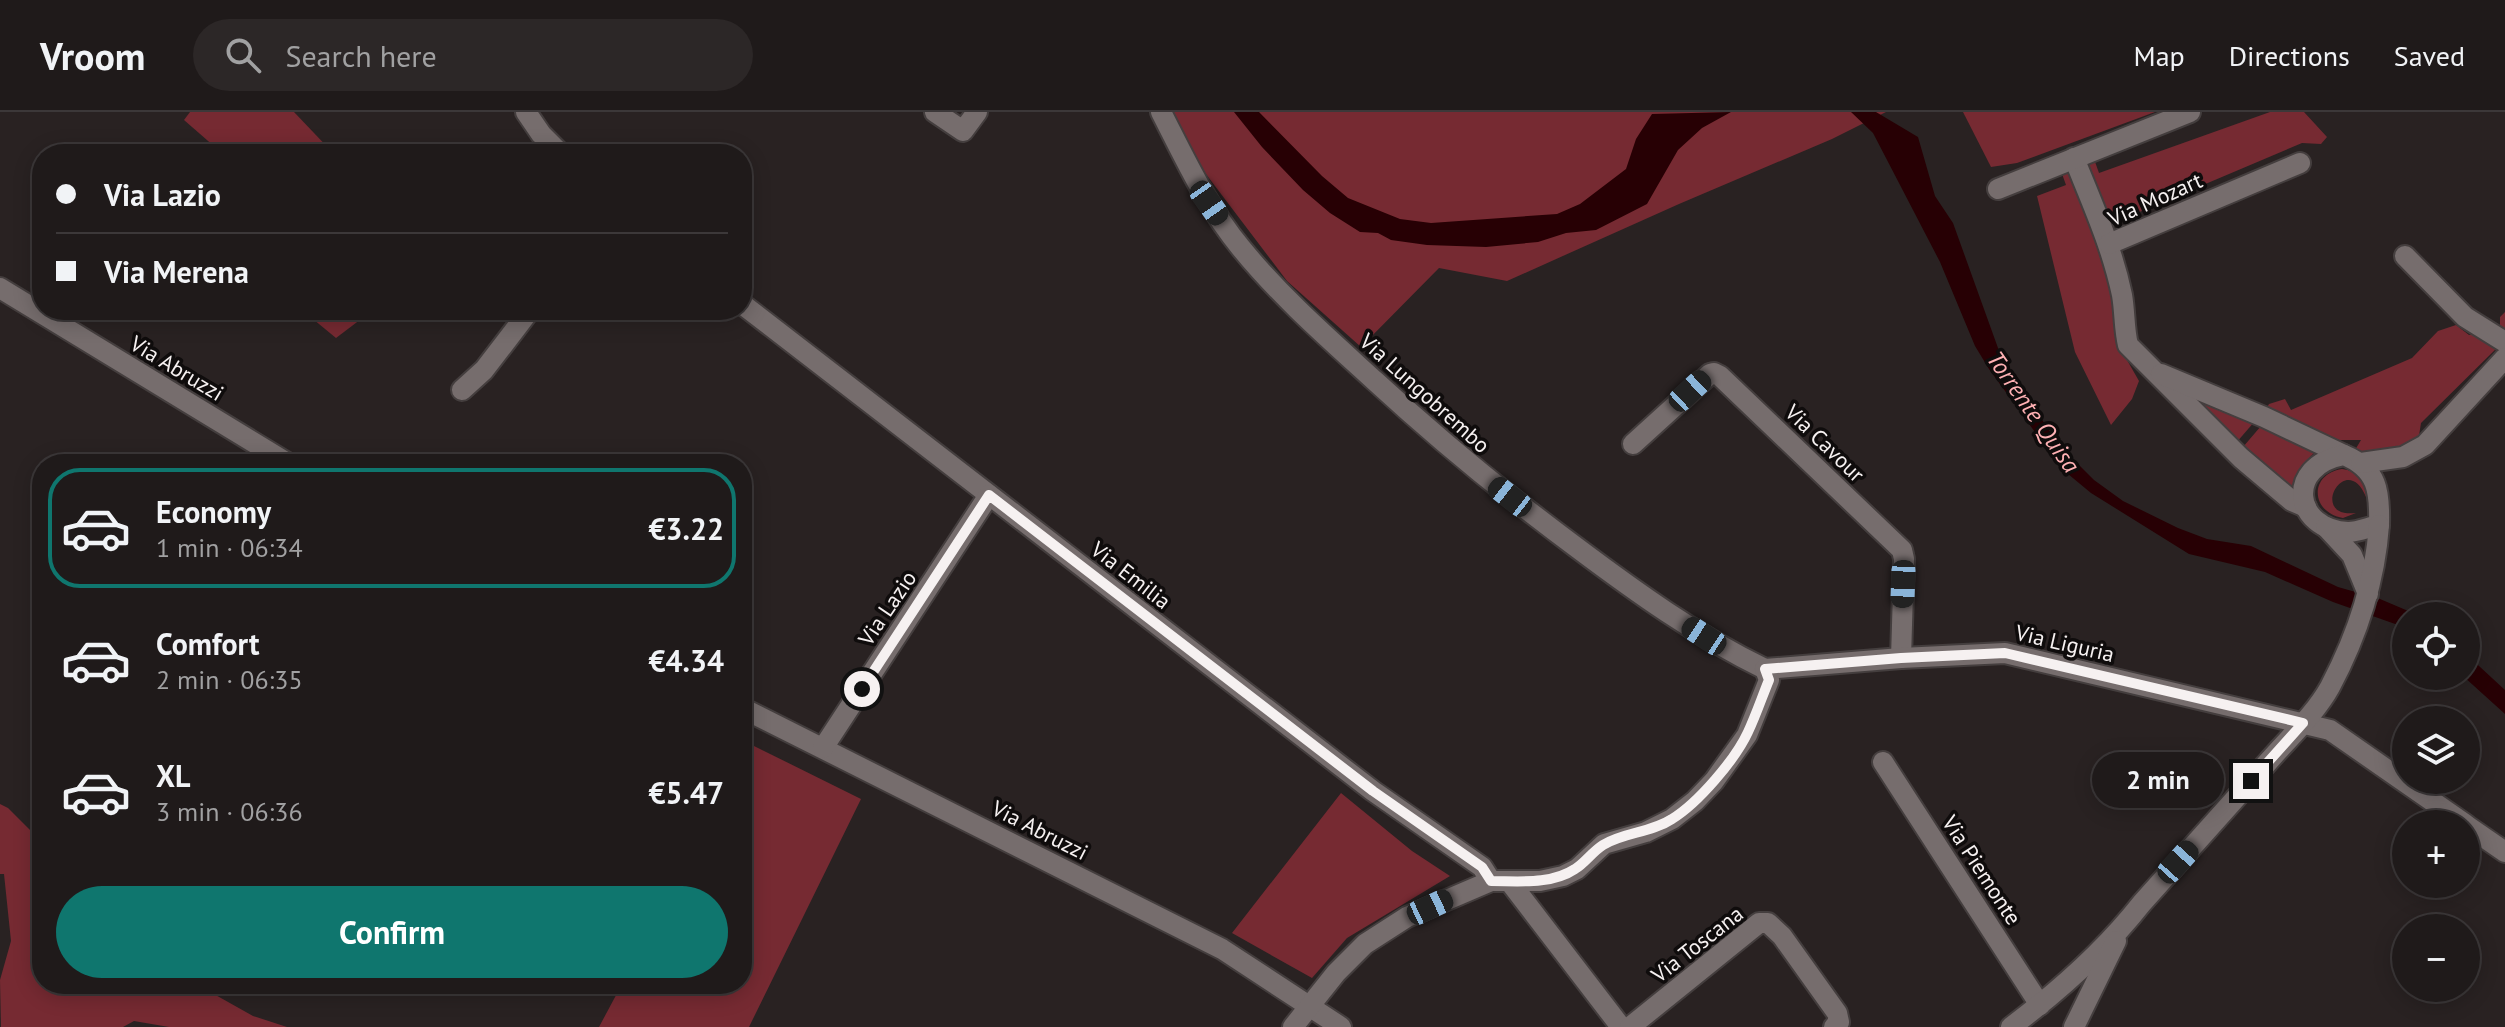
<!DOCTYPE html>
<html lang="en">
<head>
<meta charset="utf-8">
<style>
  :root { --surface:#1f1a1a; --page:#2c2727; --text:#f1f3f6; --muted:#a1a1a2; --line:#3c3839; --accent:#0f766e }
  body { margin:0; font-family:"PT Sans",sans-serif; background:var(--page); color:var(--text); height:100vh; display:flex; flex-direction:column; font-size:30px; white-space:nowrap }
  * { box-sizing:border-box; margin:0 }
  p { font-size:26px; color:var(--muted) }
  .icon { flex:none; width:44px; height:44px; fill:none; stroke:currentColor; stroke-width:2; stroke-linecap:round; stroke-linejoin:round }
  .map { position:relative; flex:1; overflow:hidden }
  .sheet { position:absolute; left:32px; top:342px; width:720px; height:540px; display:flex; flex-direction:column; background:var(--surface); border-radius:32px; box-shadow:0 4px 20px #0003,0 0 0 2px var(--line) }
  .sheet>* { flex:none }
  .banner { position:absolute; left:32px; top:32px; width:720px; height:176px; border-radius:32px; box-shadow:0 4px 20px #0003,0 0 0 2px var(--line); display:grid; align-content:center; height:176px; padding:0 24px; background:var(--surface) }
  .tools { position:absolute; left:2392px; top:490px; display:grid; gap:16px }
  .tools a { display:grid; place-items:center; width:88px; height:88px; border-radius:50%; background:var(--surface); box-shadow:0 4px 20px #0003,0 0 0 2px var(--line); font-size:40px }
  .end { position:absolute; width:36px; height:36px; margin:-18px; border:10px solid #f6f1f1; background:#111; box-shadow:0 0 0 4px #111 }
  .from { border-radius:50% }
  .bubble { position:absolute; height:56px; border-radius:28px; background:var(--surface); box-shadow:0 4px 20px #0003,0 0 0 2px var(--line); font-size:26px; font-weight:800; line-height:56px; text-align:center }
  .car { position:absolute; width:24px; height:48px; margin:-24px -12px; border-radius:10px; box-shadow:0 0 6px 2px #0007; background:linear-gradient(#222 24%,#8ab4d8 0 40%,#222 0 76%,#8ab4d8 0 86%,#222 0) }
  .banner b { display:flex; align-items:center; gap:28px; height:76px; font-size:30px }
  .banner b+b { border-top:2px solid var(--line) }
  .banner i { width:20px; height:20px; background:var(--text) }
  ul { padding:14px 0 0; list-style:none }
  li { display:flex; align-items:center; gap:24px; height:120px; margin:0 16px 12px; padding:0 8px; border:4px solid transparent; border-radius:32px }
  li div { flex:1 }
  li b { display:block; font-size:30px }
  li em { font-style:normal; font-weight:800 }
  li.selected { border-color:var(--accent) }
  li>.icon { width:72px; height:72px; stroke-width:1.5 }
  .button { display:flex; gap:16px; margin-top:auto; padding:16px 24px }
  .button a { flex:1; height:92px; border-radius:48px; background:var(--accent); color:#fff; font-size:32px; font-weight:800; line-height:92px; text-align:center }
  header { display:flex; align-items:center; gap:48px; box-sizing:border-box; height:112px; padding:0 40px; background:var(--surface); border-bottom:2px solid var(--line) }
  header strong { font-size:38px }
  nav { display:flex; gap:44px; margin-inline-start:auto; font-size:28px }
  .search { width:560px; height:72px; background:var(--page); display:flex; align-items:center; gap:20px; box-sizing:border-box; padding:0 28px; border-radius:44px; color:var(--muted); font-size:30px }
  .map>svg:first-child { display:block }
</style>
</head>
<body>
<header>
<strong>Vroom</strong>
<div class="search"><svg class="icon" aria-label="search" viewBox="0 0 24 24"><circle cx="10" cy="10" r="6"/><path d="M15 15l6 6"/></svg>Search here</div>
<nav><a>Map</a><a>Directions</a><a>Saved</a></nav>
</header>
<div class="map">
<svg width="2505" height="915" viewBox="0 0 2505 915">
  <rect width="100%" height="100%" fill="#292222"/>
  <g fill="#762a32">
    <polygon points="190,0 294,0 334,42 223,42 184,8"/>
    <polygon points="1165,0 1886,0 1832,27 1679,92 1507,169 1439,156 1361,235 1287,169 1174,20"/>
    <polygon points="1963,0 2155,0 2017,51 1991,55"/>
    <polygon points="2270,0 2304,0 2327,25 2321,32 2302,31 2111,112 2087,59 2090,49 2094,47 2099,61"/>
    <polygon points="2061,59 2071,62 2112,159 2119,234 2139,269 2132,287 2111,313 2075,240 2037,84 2066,73"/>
    <polygon points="302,198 373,198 336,226"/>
    <path d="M 2505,200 L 2505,228 L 2421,311 L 2418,330 C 2396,342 2379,344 2355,338 L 2361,328 L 2339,328 L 2266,297 L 2269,292 L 2285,287 L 2291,298 L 2412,246 L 2438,219 L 2456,213 L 2469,223 L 2500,217 L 2500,205 Z"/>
    <polygon points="2173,272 2255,309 2236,331"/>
    <polygon points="2261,314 2317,338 2302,353 2291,378 2243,335"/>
    <path d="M 2342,357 C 2358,359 2366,369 2366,385 C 2346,337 2307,407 2356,401 L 2343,406 C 2310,400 2309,362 2342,357 Z"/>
    <polygon points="742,628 861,687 749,915 599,915 622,872 742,872"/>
    <polygon points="1341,681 1412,739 1450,764 1347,826 1312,866 1232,821"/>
    <polygon points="0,692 8,696 42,730 42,872 196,872 253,904 287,915 169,915 134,909 123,915 1,915 0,868 11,829 4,762 0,762"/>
  </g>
  <g fill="#270004">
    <polygon points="1234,0 1259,0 1322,64 1348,86 1400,107 1431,111 1557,102 1580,92 1626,57 1636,27 1652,2 1731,0 1702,16 1678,38 1647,92 1596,118 1566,121 1538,130 1486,135 1427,133 1391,128 1378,121 1360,120 1330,101 1303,78 1262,35"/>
    <polygon points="1851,0 1876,0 1918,25 1935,84 1953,111 1998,236 2025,283 2060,334 2094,368 2123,389 2178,416 2207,427 2251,434 2338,475 2380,487 2420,504 2406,504 2406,518 2398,513 2333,490 2265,460 2189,442 2091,381 2062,357 1989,257 1975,234 1940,150 1873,21"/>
    <polygon points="2466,542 2505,578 2505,602 2463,564 2466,564"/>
  </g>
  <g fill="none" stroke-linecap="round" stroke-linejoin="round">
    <defs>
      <g id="street">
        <polyline points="526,0 541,22 561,42"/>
        <polyline points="935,0 963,19 977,0"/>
        <path d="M 1161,0 C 1185,47 1207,95 1241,136 C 1281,185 1328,226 1375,269 C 1439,328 1506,383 1576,435 C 1636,480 1697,524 1765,557"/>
        <path d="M 2074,46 C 2092,91 2112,135 2122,183 C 2125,200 2124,217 2128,233 L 2241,346 L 2292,389 L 2306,395"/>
        <polyline points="1998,77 2190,0"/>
        <polyline points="2109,132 2300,51"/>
        <polyline points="2405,144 2465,205 2505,230"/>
        <polyline points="0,176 289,352"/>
        <polyline points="742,192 1373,679 1482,755 1491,769"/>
        <polyline points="2161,262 2264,305 2344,343"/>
        <polyline points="462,278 484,258 530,198"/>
        <polyline points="1633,332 1710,262 1714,261 1720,264 1902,438 1904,447 1901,546"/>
        <path d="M 2344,343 C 2378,357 2380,380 2379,413 C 2369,415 2358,420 2348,420 C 2294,418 2284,354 2344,343 Z"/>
        <polyline points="2361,351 2403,345 2425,333 2505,246"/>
        <polyline points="2326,415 2352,443 2368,482"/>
        <polyline points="1765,557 1901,546 2005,541 2330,618 2465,712"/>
        <polyline points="742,596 1222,837 1341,915"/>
        <polyline points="823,636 989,383"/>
        <polyline points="1883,650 2040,893"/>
        <polyline points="2466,713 2505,740"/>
        <polyline points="1509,769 1621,915"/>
        <polyline points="1293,915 1336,861 1365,832 1407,805 1491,769 1540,769 1563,764 1577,757 1604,732 1646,720 1672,707 1695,689 1714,669 1747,623 1769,568 1765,557"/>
        <polyline points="1630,915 1759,811 1768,811 1782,824 1837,901 1839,910 1834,915"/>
        <path d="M 2011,915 C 2059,879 2105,838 2142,791 C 2184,744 2226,697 2268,650 C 2289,626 2315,602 2330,575 C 2357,524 2375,470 2379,413"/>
        <polyline points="2074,915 2116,829"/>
      </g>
    </defs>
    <use href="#street" stroke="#443e3e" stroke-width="24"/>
    <use href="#street" stroke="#766d6d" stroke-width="20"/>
  </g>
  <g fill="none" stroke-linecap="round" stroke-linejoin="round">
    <path stroke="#f6f1f1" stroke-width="10" d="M 862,577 L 989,383 L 1373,679 L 1482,755 L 1491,769 C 1518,769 1551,773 1575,757 C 1585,751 1592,740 1603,733 C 1624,720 1651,721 1672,707 C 1698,691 1735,648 1748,620 C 1756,603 1762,585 1769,568 L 1765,557 L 1901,546 L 2005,541 L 2303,611 L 2251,669"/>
  </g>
  <g text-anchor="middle" stroke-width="7" stroke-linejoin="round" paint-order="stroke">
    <g font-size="22" fill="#f6f1f1" stroke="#0f0c0c">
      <text transform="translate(2155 87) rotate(-24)" y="8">Via Mozart</text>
      <text transform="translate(177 256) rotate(31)" y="8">Via Abruzzi</text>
      <text transform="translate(1425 281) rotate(42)" y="8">Via Lungobrembo</text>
      <text transform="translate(1825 331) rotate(44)" y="8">Via Cavour</text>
      <text transform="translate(1131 463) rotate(38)" y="8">Via Emilia</text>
      <text transform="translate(887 496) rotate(-56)" y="8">Via Lazio</text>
      <text transform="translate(2065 531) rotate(13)" y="8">Via Liguria</text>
      <text transform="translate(1040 718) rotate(27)" y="8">Via Abruzzi</text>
      <text transform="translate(1982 758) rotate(57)" y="8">Via Piemonte</text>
      <text transform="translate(1697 832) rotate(-38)" y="8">Via Toscana</text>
    </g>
    <g font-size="24" font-style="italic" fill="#ffb1b4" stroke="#0f0c0c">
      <text transform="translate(2033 300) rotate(55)" y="8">Torrente Quisa</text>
    </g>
  </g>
</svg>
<div class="tools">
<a><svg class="icon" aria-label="locate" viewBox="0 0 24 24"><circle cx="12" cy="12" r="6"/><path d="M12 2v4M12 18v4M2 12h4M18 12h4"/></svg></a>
<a><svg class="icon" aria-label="layers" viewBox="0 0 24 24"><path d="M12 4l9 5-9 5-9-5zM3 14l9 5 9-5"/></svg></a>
<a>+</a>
<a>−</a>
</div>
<i class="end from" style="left:862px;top:577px"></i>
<i class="end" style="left:2251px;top:669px"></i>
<div class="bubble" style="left:2092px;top:640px;width:132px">2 min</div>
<i class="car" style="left:1209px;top:91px;rotate:145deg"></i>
<i class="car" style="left:1690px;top:279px;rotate:47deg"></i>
<i class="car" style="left:1510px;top:385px;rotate:308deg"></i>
<i class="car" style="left:1903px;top:472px;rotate:182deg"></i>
<i class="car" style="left:1704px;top:524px;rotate:303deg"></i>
<i class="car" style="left:2178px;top:750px;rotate:42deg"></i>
<i class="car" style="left:1430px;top:795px;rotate:65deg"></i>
<div class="banner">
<b><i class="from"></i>Via Lazio</b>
<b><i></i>Via Merena</b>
</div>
<section class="sheet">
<ul>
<li class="selected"><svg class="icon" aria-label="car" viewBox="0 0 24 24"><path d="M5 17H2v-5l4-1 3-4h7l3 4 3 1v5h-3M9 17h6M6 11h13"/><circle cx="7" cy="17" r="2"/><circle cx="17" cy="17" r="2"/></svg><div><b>Economy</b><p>1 min · 06:34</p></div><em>€3.22</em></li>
<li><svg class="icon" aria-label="car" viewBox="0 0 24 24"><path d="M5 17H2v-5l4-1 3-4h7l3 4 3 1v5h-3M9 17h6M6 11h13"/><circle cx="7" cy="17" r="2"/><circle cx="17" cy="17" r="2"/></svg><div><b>Comfort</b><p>2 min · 06:35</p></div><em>€4.34</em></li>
<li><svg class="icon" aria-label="car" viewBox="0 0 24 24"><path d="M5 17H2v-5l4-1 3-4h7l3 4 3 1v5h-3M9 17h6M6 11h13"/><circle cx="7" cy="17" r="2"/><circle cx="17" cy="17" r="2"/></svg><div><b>XL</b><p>3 min · 06:36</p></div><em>€5.47</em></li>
</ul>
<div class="button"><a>Confirm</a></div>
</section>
</div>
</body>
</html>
